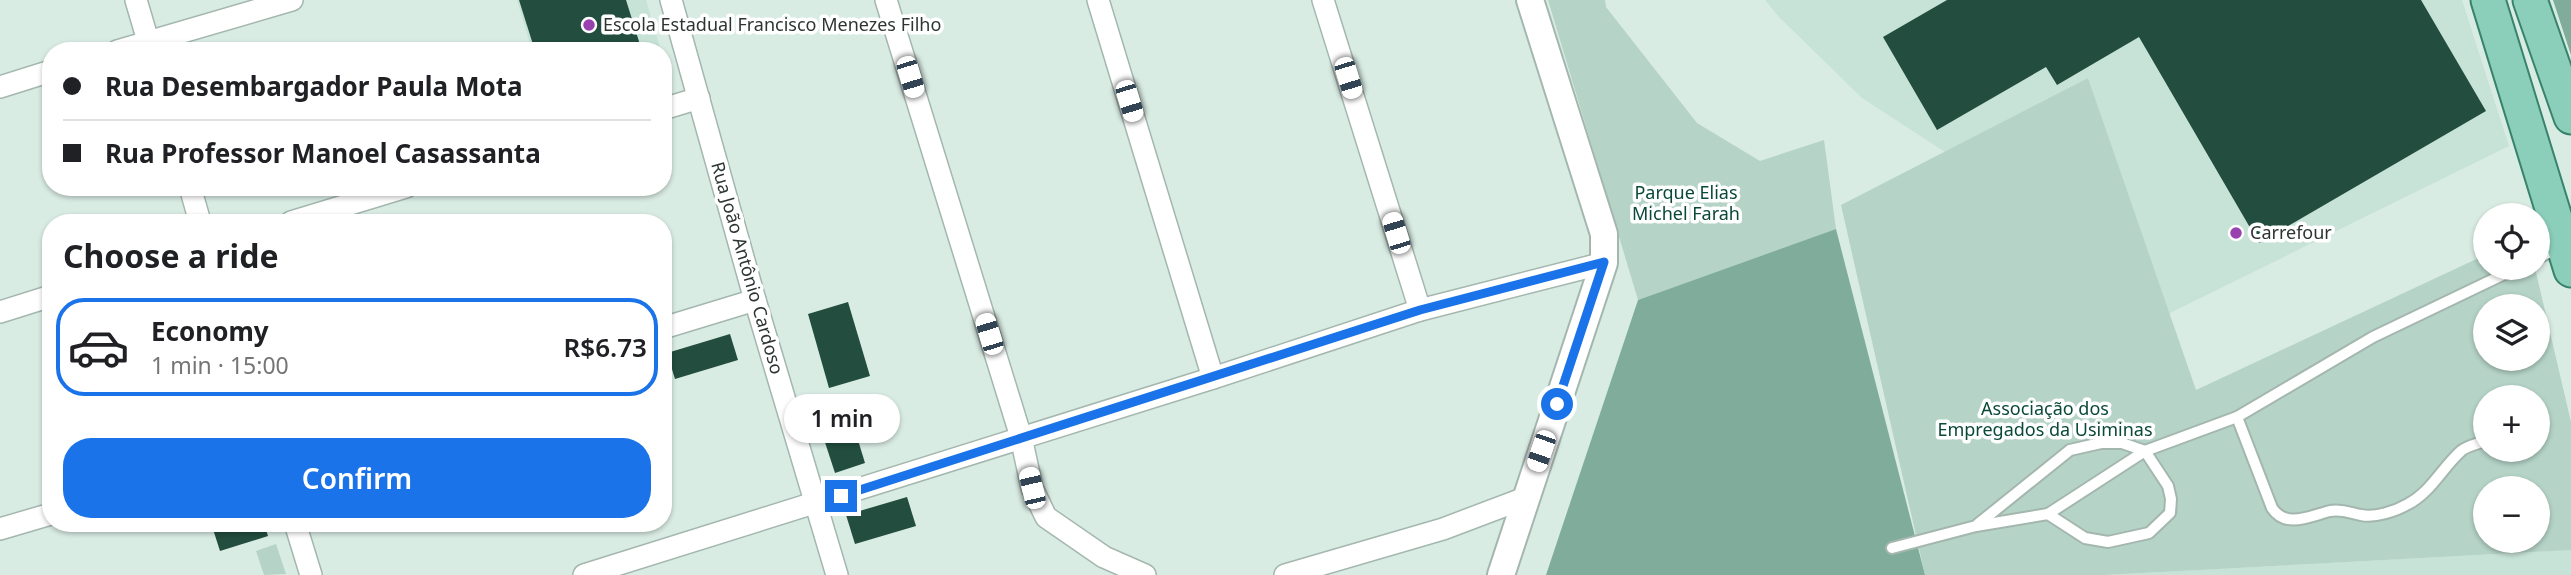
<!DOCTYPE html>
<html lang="en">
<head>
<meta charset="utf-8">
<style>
  :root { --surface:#fff; --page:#f2f2f2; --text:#202124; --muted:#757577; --line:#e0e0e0; --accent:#1a73e8 }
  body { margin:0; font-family:"Noto Sans",sans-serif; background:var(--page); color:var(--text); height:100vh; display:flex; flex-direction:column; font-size:26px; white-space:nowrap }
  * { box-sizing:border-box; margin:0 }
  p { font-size:23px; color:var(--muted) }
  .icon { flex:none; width:38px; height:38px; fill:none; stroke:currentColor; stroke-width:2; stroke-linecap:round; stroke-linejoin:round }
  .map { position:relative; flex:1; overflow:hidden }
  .panel { position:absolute; left:42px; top:214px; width:630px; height:318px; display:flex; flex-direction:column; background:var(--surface); border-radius:28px; box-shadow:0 2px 5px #0004 }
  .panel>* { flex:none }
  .banner { position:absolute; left:42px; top:42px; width:630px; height:154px; border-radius:28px; box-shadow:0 2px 5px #0004; display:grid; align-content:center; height:154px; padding:0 21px; background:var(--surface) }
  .buttons { position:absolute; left:2473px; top:203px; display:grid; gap:14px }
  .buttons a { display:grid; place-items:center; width:77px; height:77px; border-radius:50%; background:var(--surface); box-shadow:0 2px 5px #0004; font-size:35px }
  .end { position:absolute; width:32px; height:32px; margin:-16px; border:9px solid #1a73e8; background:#fff; box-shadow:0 0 0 4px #fff }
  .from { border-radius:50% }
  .bubble { position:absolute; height:49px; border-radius:24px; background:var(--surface); box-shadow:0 2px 5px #0004; font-size:23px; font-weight:600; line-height:49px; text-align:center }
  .car { position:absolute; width:21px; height:42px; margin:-21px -10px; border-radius:9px; box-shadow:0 0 5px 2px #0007; background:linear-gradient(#fff 24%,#345 0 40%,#fff 0 76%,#345 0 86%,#fff 0) }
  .banner b { display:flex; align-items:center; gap:24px; height:66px; font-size:26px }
  .banner b+b { border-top:2px solid var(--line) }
  .banner i { width:18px; height:18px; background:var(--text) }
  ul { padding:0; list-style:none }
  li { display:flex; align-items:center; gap:21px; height:98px; margin:0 14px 10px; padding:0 7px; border:4px solid var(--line); border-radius:28px }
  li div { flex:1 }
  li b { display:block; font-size:26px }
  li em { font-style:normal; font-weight:600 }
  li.active { border-color:var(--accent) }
  li>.icon { width:63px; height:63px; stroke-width:1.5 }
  h2 { padding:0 21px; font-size:32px; line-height:84px }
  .cta { display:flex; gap:14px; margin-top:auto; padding:14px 21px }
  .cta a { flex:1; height:80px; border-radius:28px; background:var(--accent); color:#fff; font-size:28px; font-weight:600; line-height:80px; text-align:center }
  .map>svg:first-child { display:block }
</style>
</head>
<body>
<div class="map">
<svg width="2571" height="575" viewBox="0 0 2571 575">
  <rect width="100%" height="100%" fill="#d9ece4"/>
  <g fill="#c7e2d7">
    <polygon points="517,0 646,0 661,51 532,51"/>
    <polygon points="1765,0 2462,0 2509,146 2168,314 2088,78 1945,152 1862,98 1779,17"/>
    <polygon points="2571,550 2571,575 2104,575"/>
  </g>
  <g fill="#b5d3c7" fill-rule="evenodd">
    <polygon points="1548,0 1605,0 1606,7 1697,123 1760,161 1824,140 1836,229 1638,300"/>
    <path d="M 2088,78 L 2196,390 L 2485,255 L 2485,268 L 2535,268 L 2571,422 L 2571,550 L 2104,575 L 1925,575 L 1841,205 ZM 2485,306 L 2538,306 L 2538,359 L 2485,359 ZM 2485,397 L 2538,397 L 2538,450 L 2485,450 ZM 2485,488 L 2538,488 L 2538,541 L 2485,541 Z"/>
    <polygon points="276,544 286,574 264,575 256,551"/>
  </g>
  <g fill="#7fac9b">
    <polygon points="2553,0 2571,0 2571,55"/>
    <polygon points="1836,229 1925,575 1546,575 1638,300"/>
  </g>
  <g fill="#224d3f">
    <polygon points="519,0 626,0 642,51 535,51"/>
    <polygon points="1947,0 2421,0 2486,111 2259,243 2139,37 2057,85 2046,67 1937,130 1883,37"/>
    <polygon points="848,302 870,376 829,388 808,314"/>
    <polygon points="730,334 738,360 675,379 667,353"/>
    <polygon points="850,414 865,463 835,473 819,424"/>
    <polygon points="907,497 916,526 855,544 846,515"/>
    <polygon points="211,523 264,523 268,536 220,551"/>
  </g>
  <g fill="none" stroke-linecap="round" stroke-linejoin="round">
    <defs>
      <g id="service">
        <polyline points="2538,258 2560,247"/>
        <path d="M 2237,417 L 2272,508 C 2286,529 2310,516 2330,511 C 2343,509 2350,513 2361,515 C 2375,518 2396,511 2408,504 C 2431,492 2442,468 2461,451 C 2466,446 2477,444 2485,441"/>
        <polyline points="1978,524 2070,450 2101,443 2122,443 2145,451 2168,486 2171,499 2170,513 2149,533 2108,542 2085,538 2048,514"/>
        <polyline points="1892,548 1976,526 2048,514 2145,451 2237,417 2373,337 2517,268"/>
      </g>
      <g id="minor">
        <polyline points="136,0 151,51"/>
        <polyline points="671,0 755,300 837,575"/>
        <polyline points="886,0 1021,437 1032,488 1046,517 1104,557 1145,575"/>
        <polyline points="1098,0 1213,378"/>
        <polyline points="1323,0 1420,310"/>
        <polyline points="117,51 292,0"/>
        <polyline points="0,87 51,71"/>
        <polyline points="663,109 699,98"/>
        <polyline points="190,187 200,222"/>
        <polyline points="291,222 406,187"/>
        <polyline points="0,312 51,296"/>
        <polyline points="663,328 755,300"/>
        <polyline points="295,523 311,575"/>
        <polyline points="0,529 51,514"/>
        <polyline points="584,575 1213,378 1420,310 1604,263"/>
        <polyline points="1285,575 1443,529 1525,498"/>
      </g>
      <polyline id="tertiary" points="1501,575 1604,263 1604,234 1530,0"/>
      <g id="primary">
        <polyline points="2488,0 2571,270"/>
        <polyline points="2530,0 2571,117"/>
      </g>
    </defs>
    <use href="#service" stroke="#a4b7af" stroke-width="14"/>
    <use href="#minor" stroke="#a4b7af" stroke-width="24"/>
    <use href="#tertiary" stroke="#a4b7af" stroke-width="30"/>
    <use href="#primary" stroke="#38836c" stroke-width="37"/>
    <use href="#service" stroke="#fff" stroke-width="10"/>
    <use href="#minor" stroke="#fff" stroke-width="21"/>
    <use href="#tertiary" stroke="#fff" stroke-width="26"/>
    <use href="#primary" stroke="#8bceb9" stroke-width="33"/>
  </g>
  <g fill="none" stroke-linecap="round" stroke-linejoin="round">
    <polyline stroke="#1a73e8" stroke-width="9" points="841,496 1420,310 1604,262 1557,404"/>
  </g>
  <g fill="#9942af" stroke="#fff" stroke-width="2.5">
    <circle cx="589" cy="25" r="7"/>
    <circle cx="2236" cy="233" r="7"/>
  </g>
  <g text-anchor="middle" stroke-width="7" stroke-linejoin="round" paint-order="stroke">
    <g font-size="18" fill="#2d3532" stroke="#fff" text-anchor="start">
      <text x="603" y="31">Escola Estadual Francisco Menezes Filho</text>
      <text x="2250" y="239">Carrefour</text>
    </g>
    <g font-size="18" fill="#094937" stroke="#fff">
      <text x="1686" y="199">Parque Elias<tspan x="1686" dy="21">Michel Farah</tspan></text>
      <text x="2045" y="415">Associação dos<tspan x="2045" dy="21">Empregados da Usiminas</tspan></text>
    </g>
    <g font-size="18" fill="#2d3532" stroke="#fff">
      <text transform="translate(747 268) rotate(74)" y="6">Rua João Antônio Cardoso</text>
    </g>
  </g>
</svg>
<div class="buttons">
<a><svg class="icon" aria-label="locate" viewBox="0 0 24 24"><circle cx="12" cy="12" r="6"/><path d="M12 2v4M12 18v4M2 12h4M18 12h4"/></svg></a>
<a><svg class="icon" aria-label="layers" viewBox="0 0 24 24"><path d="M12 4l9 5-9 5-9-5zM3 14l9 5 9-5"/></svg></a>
<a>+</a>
<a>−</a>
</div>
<i class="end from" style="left:1557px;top:404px"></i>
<i class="end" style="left:841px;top:496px"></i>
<div class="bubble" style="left:784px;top:394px;width:116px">1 min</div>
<i class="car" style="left:910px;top:77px;rotate:163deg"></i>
<i class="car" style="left:1348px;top:78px;rotate:163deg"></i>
<i class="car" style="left:1129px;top:101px;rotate:163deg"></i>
<i class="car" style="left:1396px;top:233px;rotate:343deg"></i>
<i class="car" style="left:989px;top:334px;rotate:343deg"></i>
<i class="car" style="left:1541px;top:451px;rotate:199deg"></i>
<i class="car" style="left:1032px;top:488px;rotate:347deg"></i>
<div class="banner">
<b><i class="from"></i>Rua Desembargador Paula Mota</b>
<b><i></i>Rua Professor Manoel Casassanta</b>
</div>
<section class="panel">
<h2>Choose a ride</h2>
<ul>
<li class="active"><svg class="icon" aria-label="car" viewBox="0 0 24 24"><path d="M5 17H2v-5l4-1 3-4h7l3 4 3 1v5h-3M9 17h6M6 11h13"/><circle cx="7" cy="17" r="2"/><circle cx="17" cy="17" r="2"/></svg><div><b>Economy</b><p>1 min · 15:00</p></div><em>R$6.73</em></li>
</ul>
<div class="cta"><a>Confirm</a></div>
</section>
</div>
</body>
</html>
